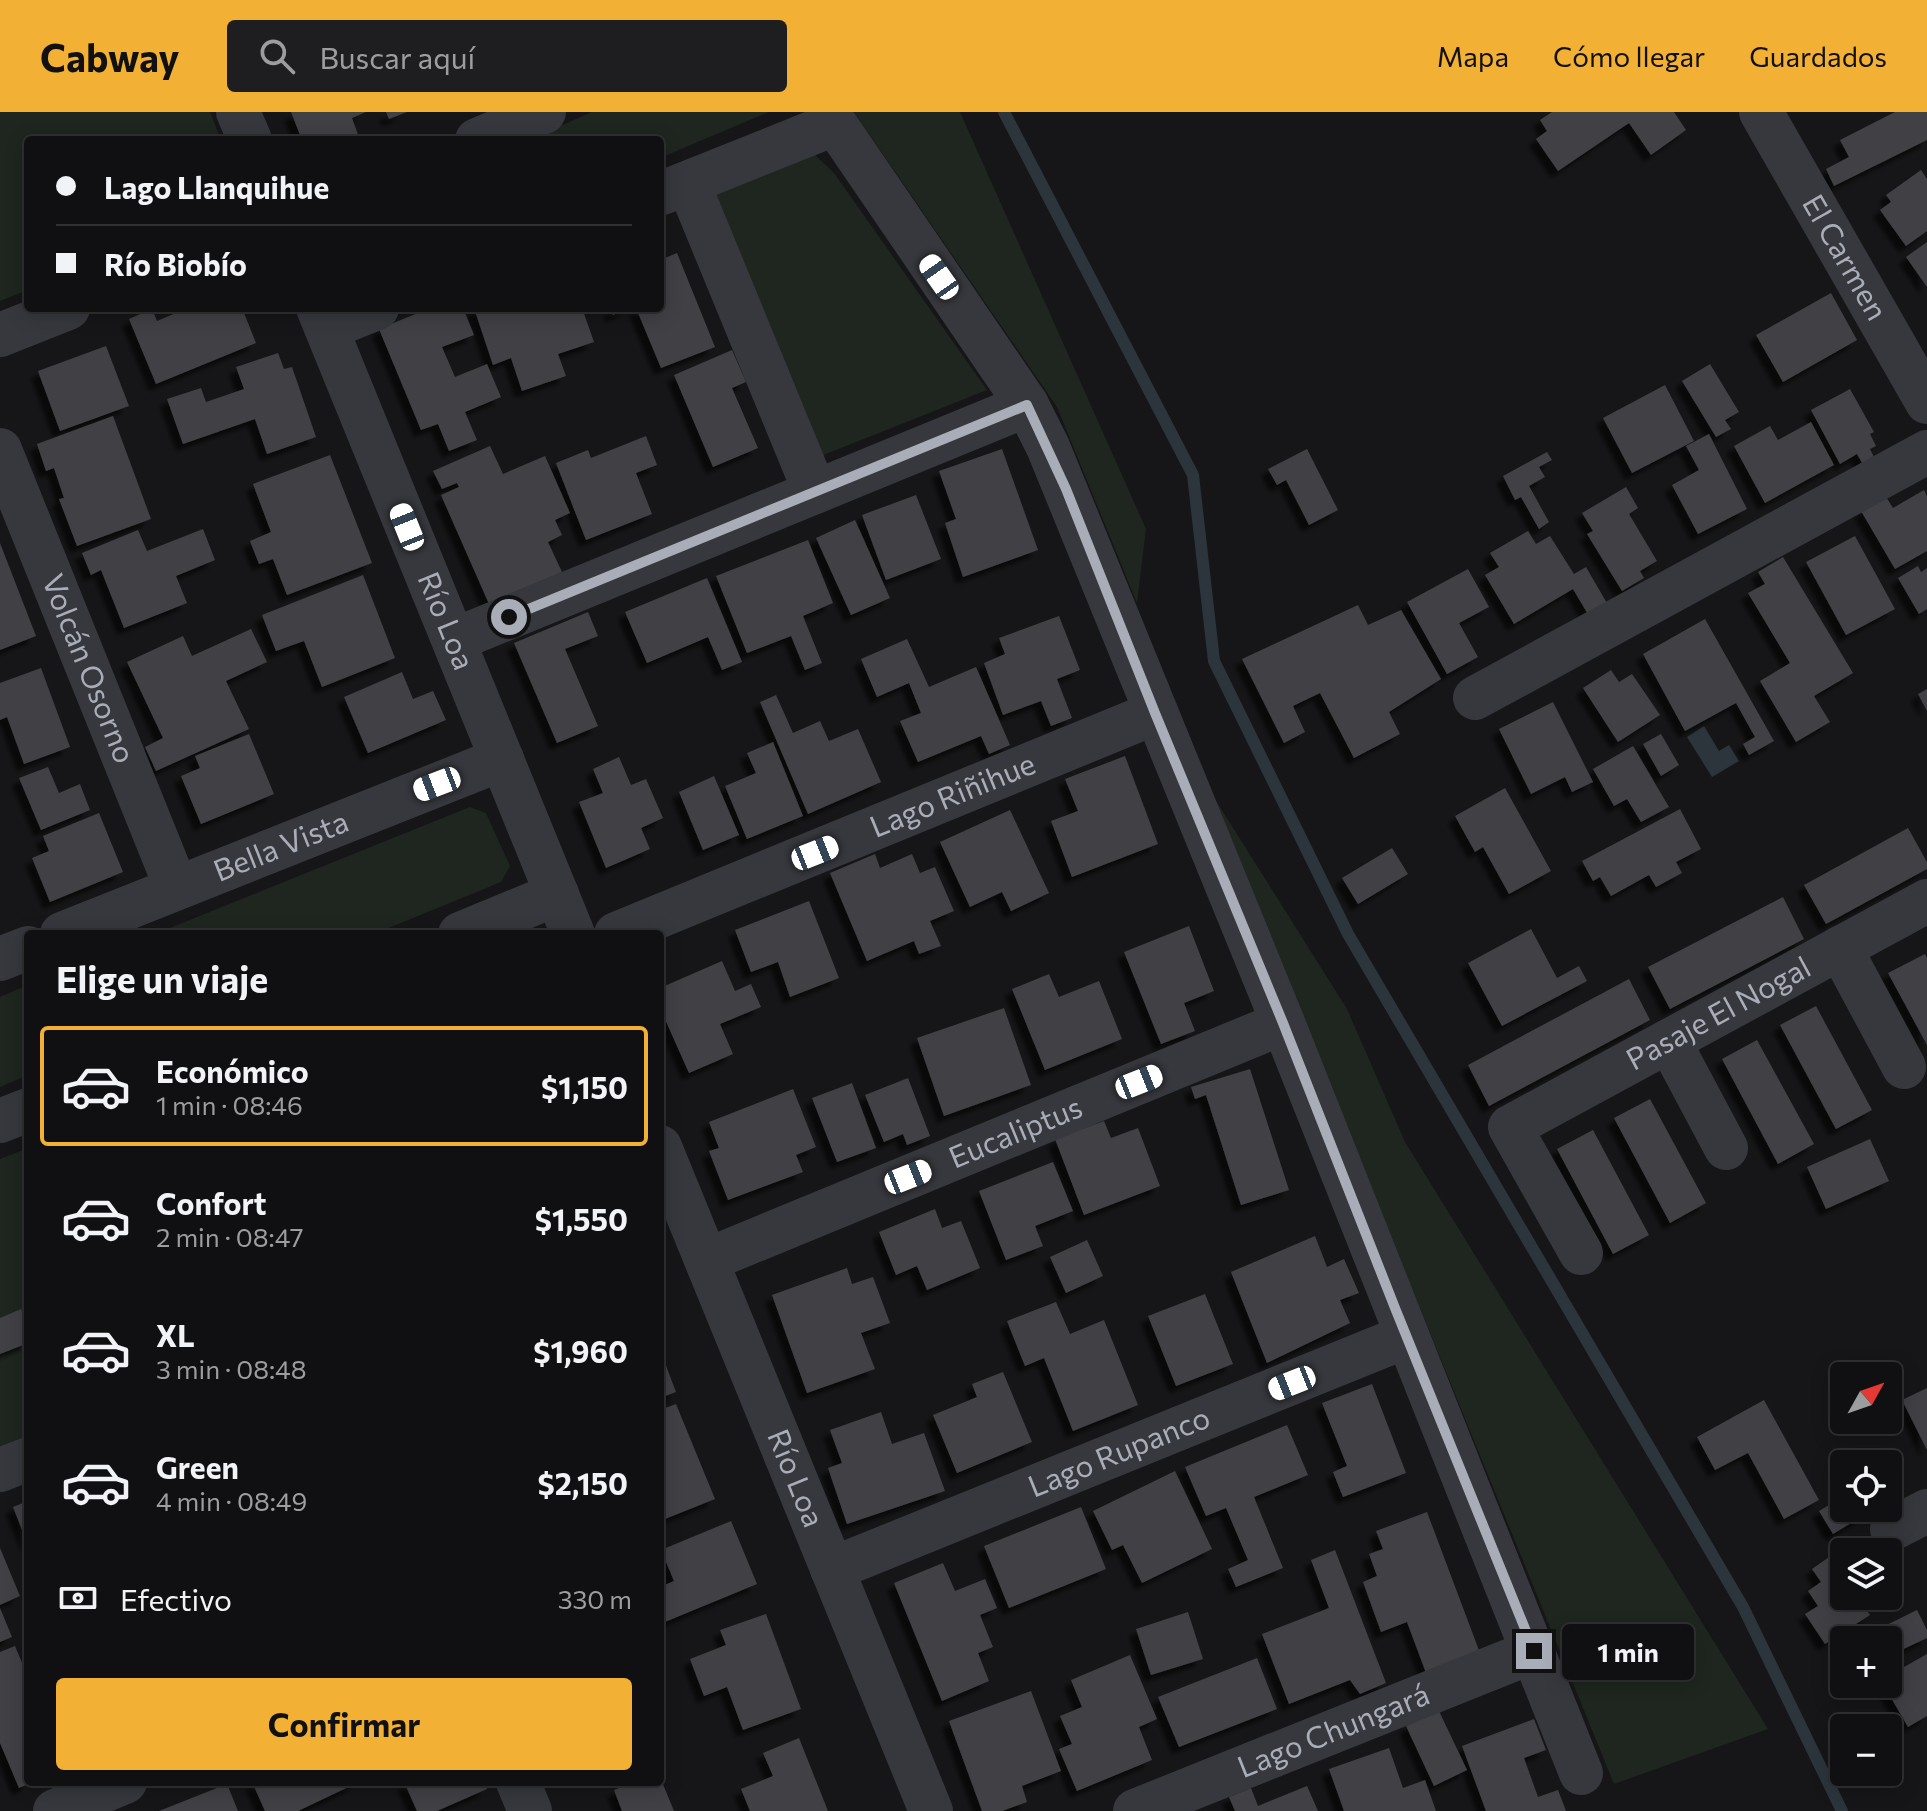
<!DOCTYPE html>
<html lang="es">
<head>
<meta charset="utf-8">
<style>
  :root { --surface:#101012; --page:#1e1e20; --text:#f1f3f6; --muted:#9c9d9f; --line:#303032; --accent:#f2b134 }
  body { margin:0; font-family:Commissioner,sans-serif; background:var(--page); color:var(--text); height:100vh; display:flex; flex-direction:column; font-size:30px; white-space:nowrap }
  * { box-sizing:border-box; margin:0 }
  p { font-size:26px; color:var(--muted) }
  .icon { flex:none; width:44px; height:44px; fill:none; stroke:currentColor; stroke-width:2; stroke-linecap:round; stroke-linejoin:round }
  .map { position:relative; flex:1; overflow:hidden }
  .drawer { position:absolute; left:24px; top:818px; width:640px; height:856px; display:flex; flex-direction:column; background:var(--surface); border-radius:8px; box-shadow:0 4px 20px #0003,0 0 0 2px var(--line) }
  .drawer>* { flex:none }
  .banner { position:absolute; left:24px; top:24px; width:640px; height:176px; border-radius:8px; box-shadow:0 4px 20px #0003,0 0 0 2px var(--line); display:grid; align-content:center; height:176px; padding:0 32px; background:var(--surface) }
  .needle { width:52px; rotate:50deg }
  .tools { position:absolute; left:1830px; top:1250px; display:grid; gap:16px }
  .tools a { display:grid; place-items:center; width:72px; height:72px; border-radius:8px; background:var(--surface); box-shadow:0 4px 20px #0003,0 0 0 2px var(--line); font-size:40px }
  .end { position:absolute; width:36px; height:36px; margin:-18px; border:10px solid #a8adb8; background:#111; box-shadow:0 0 0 4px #111 }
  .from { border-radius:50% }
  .bubble { position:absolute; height:56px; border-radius:8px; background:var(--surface); box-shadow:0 4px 20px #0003,0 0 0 2px var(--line); font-size:26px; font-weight:700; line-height:56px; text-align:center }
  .car { position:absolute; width:24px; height:48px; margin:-24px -12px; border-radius:10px; box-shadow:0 0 6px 2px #0007; background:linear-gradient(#fff 24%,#345 0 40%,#fff 0 76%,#345 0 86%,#fff 0) }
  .banner b { display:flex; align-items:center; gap:28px; height:76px; font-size:30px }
  .banner b+b { border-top:2px solid var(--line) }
  .banner i { width:20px; height:20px; background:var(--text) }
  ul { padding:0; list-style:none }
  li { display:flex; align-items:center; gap:24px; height:120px; margin:0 16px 12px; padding:0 16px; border:4px solid transparent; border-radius:8px }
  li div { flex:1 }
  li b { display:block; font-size:30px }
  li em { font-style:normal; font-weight:700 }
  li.on { border-color:var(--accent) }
  li>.icon { width:72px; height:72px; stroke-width:1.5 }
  h2 { padding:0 32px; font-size:36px; line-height:96px }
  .pay { display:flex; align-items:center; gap:20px; height:88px; padding:0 32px; font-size:30px }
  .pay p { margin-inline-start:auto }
  .cta { display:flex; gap:16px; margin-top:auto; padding:16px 32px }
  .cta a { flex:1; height:92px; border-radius:8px; background:var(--accent); color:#111; font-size:32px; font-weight:700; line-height:92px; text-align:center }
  header { display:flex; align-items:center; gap:48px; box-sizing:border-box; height:112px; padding:0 40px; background:var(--accent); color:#111 }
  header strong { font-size:38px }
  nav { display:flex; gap:44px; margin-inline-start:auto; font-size:28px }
  .search { width:560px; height:72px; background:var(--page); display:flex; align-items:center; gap:20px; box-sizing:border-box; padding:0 28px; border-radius:8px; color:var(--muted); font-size:30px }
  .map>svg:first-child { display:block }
</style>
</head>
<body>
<header>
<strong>Cabway</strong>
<div class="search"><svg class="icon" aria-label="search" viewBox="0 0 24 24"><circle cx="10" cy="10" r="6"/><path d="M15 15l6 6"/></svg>Buscar aquí</div>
<nav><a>Mapa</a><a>Cómo llegar</a><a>Guardados</a></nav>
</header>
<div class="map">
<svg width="1927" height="1699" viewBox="0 0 1927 1699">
  <defs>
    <filter id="shadow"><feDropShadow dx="-7" dy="7" stdDeviation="2" flood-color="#0009"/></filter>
  </defs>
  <rect width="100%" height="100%" fill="#161618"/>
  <g fill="#1e261f">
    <polygon points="0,0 210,0 221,28 28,28 28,178 0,189"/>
    <polygon points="592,0 769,0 660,46 660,28 528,28"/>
    <polygon points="854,0 960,0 1146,417 1137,491 1057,295"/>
    <polygon points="812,40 834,61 987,278 816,346 701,73"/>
    <polygon points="1208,676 1347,897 1405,1030 1768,1617 1614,1672"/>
    <polygon points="470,695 486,701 510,754 501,770 374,822 155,822"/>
    <polygon points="28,873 28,963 0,975 0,885"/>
    <polygon points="28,1036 28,1323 0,1334 0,1047"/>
  </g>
  <polygon fill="#2c353c" points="1704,614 1719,639 1729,633 1739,649 1712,665 1687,625"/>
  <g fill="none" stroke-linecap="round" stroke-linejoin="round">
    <polyline stroke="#2c353c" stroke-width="12" points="1004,0 1193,363 1214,549 1348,822 1743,1495 1842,1699"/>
  </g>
  <g fill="#404145" filter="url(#shadow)">
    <polygon points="291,0 366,0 352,6 360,28 302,28"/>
    <polygon points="386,0 407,0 389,7"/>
    <polygon points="1552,0 1674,0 1686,18 1651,43 1629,11 1558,59 1536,27 1547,19 1540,8"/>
    <polygon points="1895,0 1927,0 1927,28 1834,74 1826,57 1849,45 1840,28"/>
    <polygon points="1921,58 1927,67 1927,119 1906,134 1880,98 1891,90 1886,83"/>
    <polygon points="1927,130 1927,175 1906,145"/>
    <polygon points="677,141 715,235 661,256 636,196 660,196 660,148"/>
    <polygon points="1831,181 1857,228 1783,270 1756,223"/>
    <polygon points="188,196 242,196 256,231 156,272 129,207 152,197 157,209"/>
    <polygon points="430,196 463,196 474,223 442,235 455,265 487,252 501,285 465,300 477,328 449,339 438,312 421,318 379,217"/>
    <polygon points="474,196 582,196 594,230 558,242 566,264 522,279 511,246 493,253"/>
    <polygon points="610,196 629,196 613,203"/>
    <polygon points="106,234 129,294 60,319 38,259"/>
    <polygon points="732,238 746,270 732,276 758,336 713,355 674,263"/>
    <polygon points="278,241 284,257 292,255 316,325 267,342 255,307 183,332 167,287 201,276 206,290 244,277 236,255"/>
    <polygon points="1710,252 1739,300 1725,308 1731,317 1716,325 1682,269"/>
    <polygon points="1665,273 1694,329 1632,361 1603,306"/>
    <polygon points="1850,277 1874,320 1870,322 1876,334 1870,337 1876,349 1865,356 1857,342 1840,352 1811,298"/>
    <polygon points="113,304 151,407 77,434 59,387 64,386 54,356 46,359 37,332"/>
    <polygon points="1811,310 1834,353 1765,391 1734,334 1770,314 1778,328"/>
    <polygon points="1709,322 1747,397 1698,422 1672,373 1699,358 1686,334"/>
    <polygon points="646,324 657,353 636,361 652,402 586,428 556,351 588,338 591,346"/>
    <polygon points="490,334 503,362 545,344 570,401 555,408 562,423 548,430 562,460 489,492 441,383 459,375 457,371 442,377 433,359"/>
    <polygon points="1002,337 1038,438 963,465 945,411 956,407 939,359"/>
    <polygon points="1307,337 1338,398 1309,413 1286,368 1277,373 1268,357"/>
    <polygon points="1547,340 1552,348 1539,355 1545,365 1529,374 1549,410 1539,417 1521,385 1515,388 1503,364"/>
    <polygon points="330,343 372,451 287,483 273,447 259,452 250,429 271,420 253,372"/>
    <polygon points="1626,375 1638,396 1629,402 1657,449 1640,459 1644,466 1622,479 1587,422 1593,419 1582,401"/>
    <polygon points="1924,378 1927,384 1927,439 1895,457 1861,399 1886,385 1893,396"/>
    <polygon points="916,383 941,447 886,468 862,403"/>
    <polygon points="855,408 890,486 851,503 816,426"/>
    <polygon points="203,417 215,448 176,464 187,491 124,516 101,458 91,463 82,441 138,418 147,439"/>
    <polygon points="1528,419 1536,432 1550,424 1574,462 1586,455 1608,493 1589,504 1573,477 1514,512 1485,463 1499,455 1490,441"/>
    <polygon points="1855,424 1895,497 1846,523 1806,450"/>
    <polygon points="808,428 833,491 803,504 822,551 805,558 791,524 747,541 716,464"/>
    <polygon points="0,431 36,524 0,538"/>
    <polygon points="1783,445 1853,561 1814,584 1830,610 1796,630 1760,569 1790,551 1748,481 1765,472 1758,460"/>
    <polygon points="1918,454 1921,460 1927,456 1927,497 1919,502 1898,466"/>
    <polygon points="1468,457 1489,495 1459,511 1478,545 1447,562 1407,490"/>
    <polygon points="363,463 395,546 322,575 304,529 276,539 262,503"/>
    <polygon points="707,466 742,550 722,558 708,525 647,551 625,500"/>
    <polygon points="1358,493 1368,513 1401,498 1441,567 1389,600 1400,622 1354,646 1320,581 1293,594 1305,620 1284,631 1242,547"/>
    <polygon points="588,500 598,524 565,537 598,614 557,631 514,531"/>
    <polygon points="1059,504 1080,558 1057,567 1072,606 1051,614 1041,589 1003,603 984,551 1005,542 999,526"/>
    <polygon points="1705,507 1774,629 1749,643 1743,632 1755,625 1736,591 1685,619 1643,542"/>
    <polygon points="251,517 267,550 226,569 249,617 156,659 145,635 163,626 127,550 183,524 192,544"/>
    <polygon points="907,527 929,575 976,555 1010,633 989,642 981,624 918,650 900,609 921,601 909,571 877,585 861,547"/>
    <polygon points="41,556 70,635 24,652 7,605 0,608 0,571"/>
    <polygon points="1611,558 1619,570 1632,562 1660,603 1618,630 1583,576"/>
    <polygon points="402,560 413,587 433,579 446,608 368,641 344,585"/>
    <polygon points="1927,577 1927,599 1918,582"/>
    <polygon points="776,583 793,621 820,609 829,629 858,617 881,670 808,702 760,590"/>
    <polygon points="1553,590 1593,670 1572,680 1565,665 1531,682 1499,617"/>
    <polygon points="249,622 274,682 201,712 181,664 200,656 195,644"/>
    <polygon points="1661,622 1679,653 1661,664 1643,632"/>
    <polygon points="773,630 803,704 747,727 725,674 756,661 747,641"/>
    <polygon points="1633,634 1669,695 1641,710 1627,687 1614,694 1593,657"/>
    <polygon points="1125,644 1158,732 1072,765 1051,709 1078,699 1065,667"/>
    <polygon points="619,645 631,673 646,667 663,706 641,716 650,737 606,756 579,690 603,681 593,657"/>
    <polygon points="48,655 59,681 80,672 90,698 41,718 19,666"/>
    <polygon points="714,664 739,723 703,738 679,680"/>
    <polygon points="1505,676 1551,759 1509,782 1483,735 1475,740 1455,704"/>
    <polygon points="1680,697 1701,737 1676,750 1682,761 1656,775 1649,763 1611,784 1600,765 1593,769 1582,749"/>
    <polygon points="1010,698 1049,781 1011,799 1002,780 970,795 940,730"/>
    <polygon points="99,701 123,760 50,790 32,746 49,739 43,724"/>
    <polygon points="1908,716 1927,750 1927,757 1826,812 1804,773"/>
    <polygon points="1392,736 1408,762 1358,792 1342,766"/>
    <polygon points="875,742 880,756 912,742 920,761 935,755 954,799 930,809 941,834 919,842 914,829 867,849 830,761"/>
    <polygon points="1783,785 1804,827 1670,897 1648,855"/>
    <polygon points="809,789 839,866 790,885 778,850 751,860 735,818"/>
    <polygon points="1189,814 1214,879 1184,891 1195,919 1161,932 1124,840"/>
    <polygon points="1531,817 1557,866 1579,854 1587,869 1502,914 1468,851"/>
    <polygon points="1925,842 1927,846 1927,933 1888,861"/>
    <polygon points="722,849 735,879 751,872 761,895 720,912 733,942 689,961 660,896 660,876"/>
    <polygon points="1049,862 1059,885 1099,869 1122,927 1045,958 1012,877"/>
    <polygon points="1629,867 1650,908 1489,994 1468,953"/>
    <polygon points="1816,894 1872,998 1836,1017 1780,913"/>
    <polygon points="1004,896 1031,973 944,1004 917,926"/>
    <polygon points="1757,928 1814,1032 1778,1052 1722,947"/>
    <polygon points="1250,957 1289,1078 1241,1093 1206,983 1195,987 1191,975"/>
    <polygon points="908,966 930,1024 907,1033 903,1022 884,1030 865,983"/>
    <polygon points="852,971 876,1036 837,1050 812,986"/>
    <polygon points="793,977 816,1035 796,1043 803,1060 728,1088 709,1039 719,1036 709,1010"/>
    <polygon points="1650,987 1706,1091 1670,1111 1614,1006"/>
    <polygon points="1104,1009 1111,1026 1138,1016 1160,1074 1084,1103 1055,1027"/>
    <polygon points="1593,1018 1649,1123 1613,1142 1557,1037"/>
    <polygon points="1870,1027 1889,1069 1826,1097 1807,1055"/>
    <polygon points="1053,1050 1073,1099 1035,1114 1043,1134 1006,1148 979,1079"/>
    <polygon points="935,1097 942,1116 961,1109 980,1156 927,1178 917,1154 896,1163 879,1120"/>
    <polygon points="1315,1124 1327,1155 1344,1147 1359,1181 1340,1188 1350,1211 1267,1251 1231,1160"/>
    <polygon points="1087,1128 1103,1164 1066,1181 1050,1145"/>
    <polygon points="847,1156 852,1172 873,1165 890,1211 861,1221 875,1257 807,1281 772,1183"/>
    <polygon points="1205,1182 1233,1252 1176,1274 1148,1204"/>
    <polygon points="1056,1190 1070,1222 1104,1208 1138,1293 1073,1319 1044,1246 1025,1254 1007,1209"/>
    <polygon points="21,1197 28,1214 28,1231 0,1242 0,1206"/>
    <polygon points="660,1238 676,1280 660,1286"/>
    <polygon points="1003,1260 1032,1330 957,1361 933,1303 977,1285 972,1272"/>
    <polygon points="1372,1272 1406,1361 1343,1385 1333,1360 1347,1354 1322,1291"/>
    <polygon points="1927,1276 1927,1338 1902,1288"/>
    <polygon points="1764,1288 1819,1388 1784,1407 1748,1341 1715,1358 1697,1325"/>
    <polygon points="676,1292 715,1387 660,1409 660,1298"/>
    <polygon points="881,1300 892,1332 924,1321 945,1379 847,1412 828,1356 842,1351 830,1318"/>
    <polygon points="1287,1313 1308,1363 1254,1385 1283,1456 1236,1475 1228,1457 1248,1448 1226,1396 1206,1404 1185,1355"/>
    <polygon points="1175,1359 1212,1437 1142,1471 1123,1433 1112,1438 1093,1399"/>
    <polygon points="1844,1384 1844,1396 1870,1396 1871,1399 1833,1422 1819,1399"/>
    <polygon points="28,1389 28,1433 13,1395"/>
    <polygon points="1081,1395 1106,1457 1009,1496 984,1434"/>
    <polygon points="1427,1400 1480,1541 1426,1561 1407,1510 1381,1520 1363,1470 1377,1464 1369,1442 1383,1437 1376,1419"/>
    <polygon points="731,1409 757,1472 660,1512 660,1475 674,1469 661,1438"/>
    <polygon points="0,1436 20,1484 0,1493"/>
    <polygon points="1335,1438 1386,1571 1360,1582 1350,1568 1289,1592 1262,1522 1329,1496 1311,1448"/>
    <polygon points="1832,1443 1844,1460 1844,1484 1863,1484 1859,1487 1870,1503 1825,1532 1805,1502 1818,1494 1808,1479 1821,1470 1812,1457"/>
    <polygon points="943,1451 955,1479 985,1467 997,1496 980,1503 993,1535 978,1541 989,1569 942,1589 894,1471"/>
    <polygon points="0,1496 12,1525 0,1530"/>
    <polygon points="1917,1498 1927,1518 1927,1526 1895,1541 1900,1550 1888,1556 1888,1528 1856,1528"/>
    <polygon points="1188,1500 1203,1547 1151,1563 1136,1517"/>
    <polygon points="766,1502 801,1597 743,1618 727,1575 704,1584 690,1547 726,1533 720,1518"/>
    <polygon points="15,1534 28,1565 28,1672 19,1676 0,1631 0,1540"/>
    <polygon points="1927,1542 1927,1604 1908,1615 1883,1572 1888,1572 1888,1564"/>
    <polygon points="1130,1543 1157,1607 1139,1615 1152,1648 1077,1679 1059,1637 1072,1632 1060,1604 1082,1595 1071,1568"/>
    <polygon points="1257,1546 1277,1597 1179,1635 1158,1585"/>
    <polygon points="1031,1579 1061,1659 1022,1674 1027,1690 1002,1699 982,1699 949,1609"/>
    <polygon points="1439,1599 1467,1658 1434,1674 1406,1614"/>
    <polygon points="1534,1607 1546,1638 1524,1646 1538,1685 1558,1678 1566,1699 1486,1699 1462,1634"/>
    <polygon points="799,1626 828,1699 750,1699 741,1677 773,1664 763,1641"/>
    <polygon points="1389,1636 1403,1676 1425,1668 1436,1699 1344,1699 1329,1657"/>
    <polygon points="252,1670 359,1670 298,1699 265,1699"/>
    <polygon points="404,1670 484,1670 487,1677 437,1699 417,1699"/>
    <polygon points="635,1670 662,1670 674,1699 622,1699 614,1678"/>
    <polygon points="227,1672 238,1699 159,1699"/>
    <polygon points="1307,1674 1318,1699 1235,1699 1229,1685 1251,1676 1258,1694"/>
  </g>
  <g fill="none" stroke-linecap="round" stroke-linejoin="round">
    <g stroke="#37383d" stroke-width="44">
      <polyline points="238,0 250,28"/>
      <polyline points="827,0 1027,293 1048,335 1283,911 1581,1661"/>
      <path id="s1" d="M 1761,0 L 1927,290"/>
      <polyline points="477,28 544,0"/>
      <polyline points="688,71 815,380"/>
      <polyline points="662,81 834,12"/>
      <path id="s2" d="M 318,196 L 573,822"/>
      <polyline points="327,216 377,196"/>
      <polyline points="0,223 68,196"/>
      <path id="s3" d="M 0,338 L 176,775"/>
      <polyline points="454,528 1027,293"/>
      <polyline points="1475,586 1927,340"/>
      <path id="s4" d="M 62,822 L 502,647"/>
      <polyline points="460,822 557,782"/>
      <path id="s5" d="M 616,822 L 1155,601"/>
      <polyline points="1840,836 1904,955"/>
      <polyline points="0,847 28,836"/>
      <polyline points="1669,929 1726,1036"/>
      <polyline points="0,1009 28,998"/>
      <path id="s6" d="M 660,1035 L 931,1699"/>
      <path id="s7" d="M 1581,1141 L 1510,1015 L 1927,789"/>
      <path id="s8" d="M 707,1148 L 1283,911"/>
      <polyline points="0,1358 28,1347"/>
      <polyline points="1892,1417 1927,1399"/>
      <path id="s9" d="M 832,1457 L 1407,1224"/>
      <polyline points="518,1670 530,1699"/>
      <polyline points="55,1699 125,1670"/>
      <path id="s10" d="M 1135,1699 L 1534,1539"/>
    </g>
  </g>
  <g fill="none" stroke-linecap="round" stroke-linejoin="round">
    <polyline stroke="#a8adb8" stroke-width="10" points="509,505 1027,293 1066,377 1155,601 1283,911 1395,1196 1534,1539"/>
  </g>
  <g text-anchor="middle" stroke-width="6" stroke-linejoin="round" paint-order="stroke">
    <g font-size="30" fill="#a8adb8" stroke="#111113">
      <text dy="10" stroke="none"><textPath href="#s1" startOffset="168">El Carmen</textPath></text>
      <text dy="10" stroke="none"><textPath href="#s2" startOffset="338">Río Loa</textPath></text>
      <text dy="10" stroke="none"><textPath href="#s3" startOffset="236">Volcán Osorno</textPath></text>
      <text dy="10" stroke="none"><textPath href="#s5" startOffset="364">Lago Riñihue</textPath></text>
      <text dy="10" stroke="none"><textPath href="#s4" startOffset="236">Bella Vista</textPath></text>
      <text dy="10" stroke="none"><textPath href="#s7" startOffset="382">Pasaje El Nogal</textPath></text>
      <text dy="10" stroke="none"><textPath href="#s8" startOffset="334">Eucaliptus</textPath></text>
      <text dy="10" stroke="none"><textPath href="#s9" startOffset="310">Lago Rupanco</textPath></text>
      <text dy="10" stroke="none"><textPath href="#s6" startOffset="358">Río Loa</textPath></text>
      <text dy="10" stroke="none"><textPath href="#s10" startOffset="214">Lago Chungará</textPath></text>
    </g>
  </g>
</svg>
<div class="tools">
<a><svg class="needle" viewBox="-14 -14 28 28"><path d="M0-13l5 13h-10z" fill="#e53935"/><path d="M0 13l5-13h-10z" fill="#9c9d9f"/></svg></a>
<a><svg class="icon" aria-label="locate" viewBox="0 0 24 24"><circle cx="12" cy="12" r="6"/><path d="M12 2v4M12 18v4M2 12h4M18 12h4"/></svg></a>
<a><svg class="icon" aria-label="layers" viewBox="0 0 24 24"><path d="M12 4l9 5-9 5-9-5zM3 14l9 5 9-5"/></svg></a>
<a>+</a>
<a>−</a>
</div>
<i class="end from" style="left:509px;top:505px"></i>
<i class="end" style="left:1534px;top:1539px"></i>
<div class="bubble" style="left:1562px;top:1512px;width:132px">1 min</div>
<i class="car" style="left:939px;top:165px;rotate:325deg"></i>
<i class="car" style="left:407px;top:415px;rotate:338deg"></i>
<i class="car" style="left:437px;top:672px;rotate:249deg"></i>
<i class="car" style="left:815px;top:741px;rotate:68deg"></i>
<i class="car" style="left:1139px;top:970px;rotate:68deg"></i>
<i class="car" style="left:908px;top:1065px;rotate:68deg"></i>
<i class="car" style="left:1292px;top:1271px;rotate:248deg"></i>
<div class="banner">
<b><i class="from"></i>Lago Llanquihue</b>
<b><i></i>Río Biobío</b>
</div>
<section class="drawer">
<h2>Elige un viaje</h2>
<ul>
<li class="on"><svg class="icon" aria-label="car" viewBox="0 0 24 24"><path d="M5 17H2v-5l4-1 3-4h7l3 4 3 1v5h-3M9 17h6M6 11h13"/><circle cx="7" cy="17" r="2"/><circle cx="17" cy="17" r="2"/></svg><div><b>Económico</b><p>1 min · 08:46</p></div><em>$1,150</em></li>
<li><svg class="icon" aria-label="car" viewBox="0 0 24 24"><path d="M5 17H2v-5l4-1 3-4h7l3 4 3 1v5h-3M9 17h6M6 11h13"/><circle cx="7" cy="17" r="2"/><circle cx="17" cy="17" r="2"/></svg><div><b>Confort</b><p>2 min · 08:47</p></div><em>$1,550</em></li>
<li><svg class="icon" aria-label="car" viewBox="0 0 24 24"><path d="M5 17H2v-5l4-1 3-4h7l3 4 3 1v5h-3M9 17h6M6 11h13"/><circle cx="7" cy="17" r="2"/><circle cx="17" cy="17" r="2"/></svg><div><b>XL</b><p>3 min · 08:48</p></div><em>$1,960</em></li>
<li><svg class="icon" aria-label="car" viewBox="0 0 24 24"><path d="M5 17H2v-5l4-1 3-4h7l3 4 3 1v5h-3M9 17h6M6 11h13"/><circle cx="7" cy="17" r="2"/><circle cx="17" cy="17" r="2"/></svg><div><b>Green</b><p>4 min · 08:49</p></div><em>$2,150</em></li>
</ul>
<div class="pay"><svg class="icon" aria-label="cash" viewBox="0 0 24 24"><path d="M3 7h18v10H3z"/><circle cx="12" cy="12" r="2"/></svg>Efectivo<p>330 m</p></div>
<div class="cta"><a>Confirmar</a></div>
</section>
</div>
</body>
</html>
